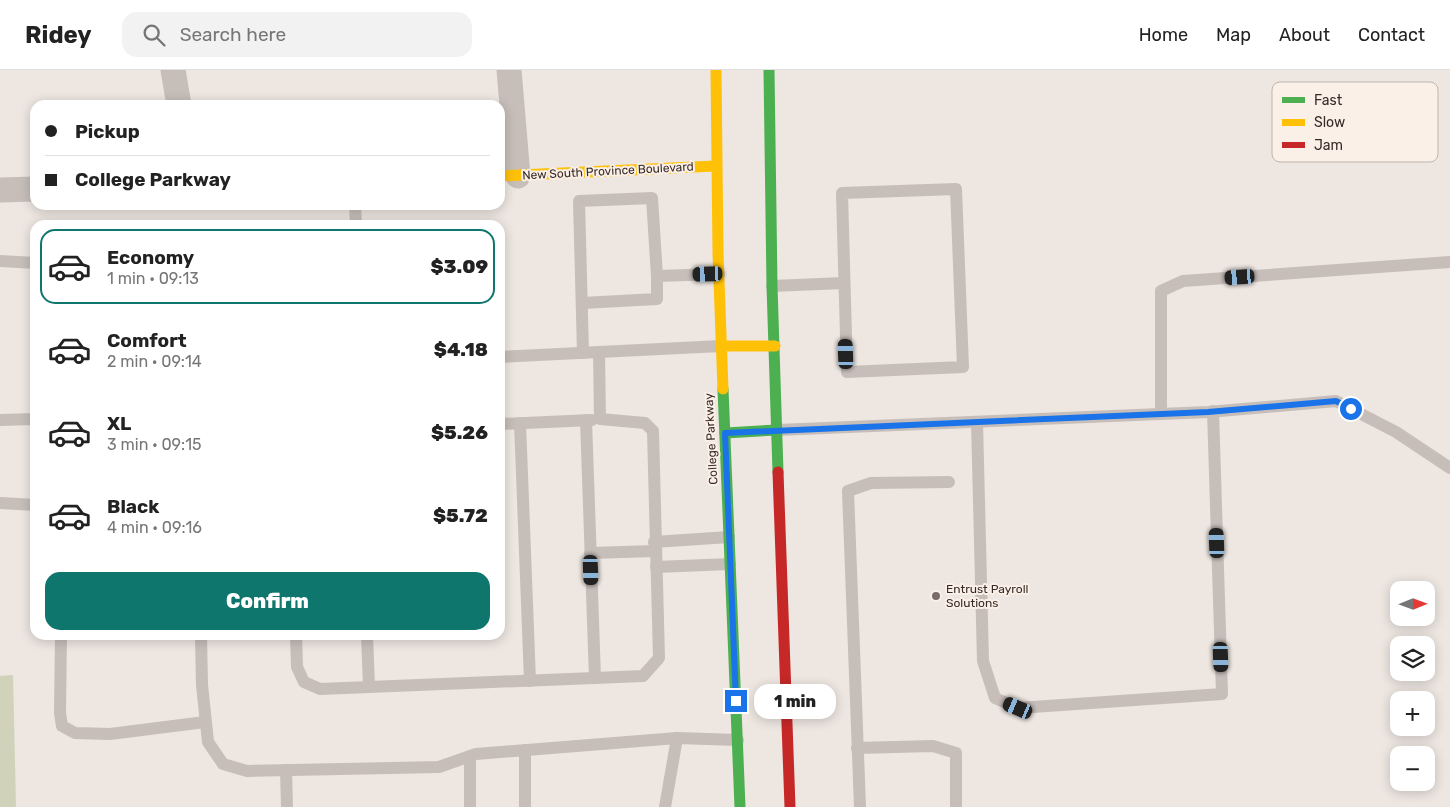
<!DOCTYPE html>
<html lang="en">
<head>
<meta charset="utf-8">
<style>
  :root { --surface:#fff; --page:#f2f2f2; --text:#222; --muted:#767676; --line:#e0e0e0; --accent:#0f766e }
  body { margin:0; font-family:Rubik,sans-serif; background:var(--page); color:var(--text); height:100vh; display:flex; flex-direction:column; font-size:19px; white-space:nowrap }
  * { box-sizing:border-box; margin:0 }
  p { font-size:16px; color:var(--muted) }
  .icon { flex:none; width:28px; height:28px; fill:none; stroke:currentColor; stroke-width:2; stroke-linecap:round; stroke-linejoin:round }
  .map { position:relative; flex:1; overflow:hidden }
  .panel { position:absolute; left:30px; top:150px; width:475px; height:420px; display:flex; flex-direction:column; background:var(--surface); border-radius:15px; box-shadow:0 2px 12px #0003 }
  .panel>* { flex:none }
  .top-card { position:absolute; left:30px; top:30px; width:475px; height:110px; border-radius:15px; box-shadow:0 2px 12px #0003; display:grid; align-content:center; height:110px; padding:0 15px; background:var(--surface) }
  .needle { width:32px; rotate:89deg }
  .controls { position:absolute; left:1390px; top:511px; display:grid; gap:10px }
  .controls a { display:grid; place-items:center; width:45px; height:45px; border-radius:10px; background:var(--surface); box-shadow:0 2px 12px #0003; font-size:25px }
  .end { position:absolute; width:22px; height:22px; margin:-11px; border:6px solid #1a73e8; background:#fff; box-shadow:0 0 0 2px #fff }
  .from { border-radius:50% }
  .bubble { position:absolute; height:35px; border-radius:15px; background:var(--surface); box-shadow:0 2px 12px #0003; font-size:16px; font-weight:800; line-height:35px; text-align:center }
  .car { position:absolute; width:15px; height:30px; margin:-15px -8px; border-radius:6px; box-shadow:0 0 4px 1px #0007; background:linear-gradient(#222 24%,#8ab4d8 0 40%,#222 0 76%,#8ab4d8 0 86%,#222 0) }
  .top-card b { display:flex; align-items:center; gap:18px; height:48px; font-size:19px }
  .top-card b+b { border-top:1px solid var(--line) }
  .top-card i { width:12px; height:12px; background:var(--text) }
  ul { padding:9px 0 0; list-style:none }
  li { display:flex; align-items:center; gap:15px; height:75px; margin:0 10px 8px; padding:0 5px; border:2px solid transparent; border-radius:15px }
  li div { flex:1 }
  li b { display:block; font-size:19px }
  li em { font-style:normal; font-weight:800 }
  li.current { border-color:var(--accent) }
  li>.icon { width:45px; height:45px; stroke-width:1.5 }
  .primary-button { display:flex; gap:10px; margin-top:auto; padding:10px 15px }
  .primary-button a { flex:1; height:58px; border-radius:15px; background:var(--accent); color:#fff; font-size:20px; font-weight:800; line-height:58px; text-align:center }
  header { display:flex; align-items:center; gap:30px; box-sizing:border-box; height:70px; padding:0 25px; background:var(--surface); border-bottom:1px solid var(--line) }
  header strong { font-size:24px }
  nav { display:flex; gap:28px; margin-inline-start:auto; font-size:18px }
  .search { width:350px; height:45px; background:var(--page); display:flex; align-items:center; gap:12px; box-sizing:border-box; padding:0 18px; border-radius:15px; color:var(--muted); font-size:19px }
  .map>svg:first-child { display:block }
</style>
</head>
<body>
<header>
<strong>Ridey</strong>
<div class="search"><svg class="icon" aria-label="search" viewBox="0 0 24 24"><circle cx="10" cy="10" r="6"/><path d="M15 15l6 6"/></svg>Search here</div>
<nav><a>Home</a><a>Map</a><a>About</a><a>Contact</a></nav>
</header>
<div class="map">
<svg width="1450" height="737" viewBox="0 0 1450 737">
  <rect width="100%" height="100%" fill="#ede6e1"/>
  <polygon fill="#d0d3ba" points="13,605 16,737 0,737 0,606"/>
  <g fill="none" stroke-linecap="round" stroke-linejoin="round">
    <g stroke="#c7beb9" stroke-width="12">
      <polygon points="956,119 963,297 847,302 842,123"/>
      <polyline points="355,135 356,155"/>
      <polyline points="0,191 35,193"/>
      <polyline points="772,216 844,213"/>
      <polyline points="582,233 657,229 657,206"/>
      <polyline points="583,283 579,131 652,128 657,206 719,204"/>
      <polyline points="500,287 721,276"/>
      <polyline points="1161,344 1161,221 1183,211 1450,192"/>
      <polyline points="0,350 35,349"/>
      <polyline points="586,350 595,608"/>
      <polyline points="977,352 983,591 995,628 1018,638 1222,624 1213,341"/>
      <polyline points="520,353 530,611"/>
      <polyline points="500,354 592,350"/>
      <polyline points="777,360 1208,342 1336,331 1396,362 1450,398"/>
      <polyline points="0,433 35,435"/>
      <polyline points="654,472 729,467"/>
      <polyline points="590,483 655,481"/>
      <polyline points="656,497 730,494"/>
      <polyline points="61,565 60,643 62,656 75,663 110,664 205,652"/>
      <polyline points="201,565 202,615 208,672 223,694 247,701 439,697 476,684 677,668 738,670"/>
      <polyline points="296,565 297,597 304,612 320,619 643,606 659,588 653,361 645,353 600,349 599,282"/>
      <polyline points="367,565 369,617"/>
      <polyline points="857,678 933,676 956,683 956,737"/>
      <polyline points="470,686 470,737"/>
      <polyline points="286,700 287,737"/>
      <polyline points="525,737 525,680"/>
      <polyline points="665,737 677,668"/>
      <polyline points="860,737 848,421 871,413 949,412"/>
    </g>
    <g stroke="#c7beb9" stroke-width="25">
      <polyline points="173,0 179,35"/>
      <polyline points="509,0 518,106"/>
      <polyline points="0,120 35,119"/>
    </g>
    <g stroke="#4caf50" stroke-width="11">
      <polyline points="769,0 772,216 778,402"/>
      <polyline points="723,319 740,737"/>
      <polyline points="725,363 777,360"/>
    </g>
    <g stroke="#ffc107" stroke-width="11">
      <polyline points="716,0 718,184 723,319"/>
      <polyline points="500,106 715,96"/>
      <polyline points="721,276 775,276"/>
    </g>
    <polyline stroke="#c62828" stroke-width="11" points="778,402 790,737"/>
  </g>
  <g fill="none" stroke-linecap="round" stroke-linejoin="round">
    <polyline stroke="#1a73e8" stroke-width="6" points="736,631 725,363 1208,342 1336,331 1351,339"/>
  </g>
  <circle fill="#776c68" stroke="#faf0e8" stroke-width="2" cx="936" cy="526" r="5"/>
  <g text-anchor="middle" stroke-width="4" stroke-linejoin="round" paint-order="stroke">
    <g font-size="12" fill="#382b27" stroke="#faf0e8">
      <text transform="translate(608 101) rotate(-3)" y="4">New South Province Boulevard</text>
      <text transform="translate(711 369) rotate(-93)" y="4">College Parkway</text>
    </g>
    <g font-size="12" fill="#382b27" stroke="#faf0e8" text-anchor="start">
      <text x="946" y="523">Entrust Payroll<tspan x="946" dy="14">Solutions</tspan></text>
    </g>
  </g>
  <rect x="1272" y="12" width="166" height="80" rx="8" fill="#faf0e8" stroke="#c0b5ae" stroke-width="1"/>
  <rect x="1282" y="27" width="23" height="6" fill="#4caf50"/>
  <rect x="1282" y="49" width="23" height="7" fill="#ffc107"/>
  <rect x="1282" y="72" width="23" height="6" fill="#c62828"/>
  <g font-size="14" fill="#382b27">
    <text x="1314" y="35">Fast</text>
    <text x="1314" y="57">Slow</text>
    <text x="1314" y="80">Jam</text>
  </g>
</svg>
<div class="controls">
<a><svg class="needle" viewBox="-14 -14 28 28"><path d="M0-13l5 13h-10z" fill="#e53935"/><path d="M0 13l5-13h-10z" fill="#767676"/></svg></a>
<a><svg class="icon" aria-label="layers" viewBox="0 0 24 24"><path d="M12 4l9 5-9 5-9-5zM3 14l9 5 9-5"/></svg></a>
<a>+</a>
<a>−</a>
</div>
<i class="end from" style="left:1351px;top:339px"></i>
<i class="end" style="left:736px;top:631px"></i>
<div class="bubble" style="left:754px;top:614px;width:82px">1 min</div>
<i class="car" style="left:708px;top:204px;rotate:268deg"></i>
<i class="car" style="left:1240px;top:207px;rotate:266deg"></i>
<i class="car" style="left:846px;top:284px;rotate:358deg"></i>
<i class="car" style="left:1217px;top:473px;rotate:358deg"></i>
<i class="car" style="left:591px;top:500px;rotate:178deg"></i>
<i class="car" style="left:1221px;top:587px;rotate:178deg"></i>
<i class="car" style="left:1018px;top:638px;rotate:293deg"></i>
<div class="top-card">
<b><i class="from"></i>Pickup</b>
<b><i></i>College Parkway</b>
</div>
<section class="panel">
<ul>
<li class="current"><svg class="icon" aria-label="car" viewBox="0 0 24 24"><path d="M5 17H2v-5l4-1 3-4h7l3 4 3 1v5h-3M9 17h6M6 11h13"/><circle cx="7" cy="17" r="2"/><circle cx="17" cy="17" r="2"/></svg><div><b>Economy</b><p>1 min · 09:13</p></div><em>$3.09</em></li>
<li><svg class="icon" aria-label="car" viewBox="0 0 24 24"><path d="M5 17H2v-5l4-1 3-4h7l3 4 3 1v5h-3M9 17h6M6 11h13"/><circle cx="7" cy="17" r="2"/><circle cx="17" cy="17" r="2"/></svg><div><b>Comfort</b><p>2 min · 09:14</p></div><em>$4.18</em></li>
<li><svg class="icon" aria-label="car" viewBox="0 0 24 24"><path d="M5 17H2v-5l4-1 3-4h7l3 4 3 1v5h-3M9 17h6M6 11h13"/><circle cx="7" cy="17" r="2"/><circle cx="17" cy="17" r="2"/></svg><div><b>XL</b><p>3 min · 09:15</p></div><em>$5.26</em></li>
<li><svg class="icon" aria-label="car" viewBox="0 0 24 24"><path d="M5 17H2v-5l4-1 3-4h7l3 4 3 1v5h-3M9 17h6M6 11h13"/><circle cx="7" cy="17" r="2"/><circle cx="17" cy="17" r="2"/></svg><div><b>Black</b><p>4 min · 09:16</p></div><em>$5.72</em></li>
</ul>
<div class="primary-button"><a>Confirm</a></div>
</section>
</div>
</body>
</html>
